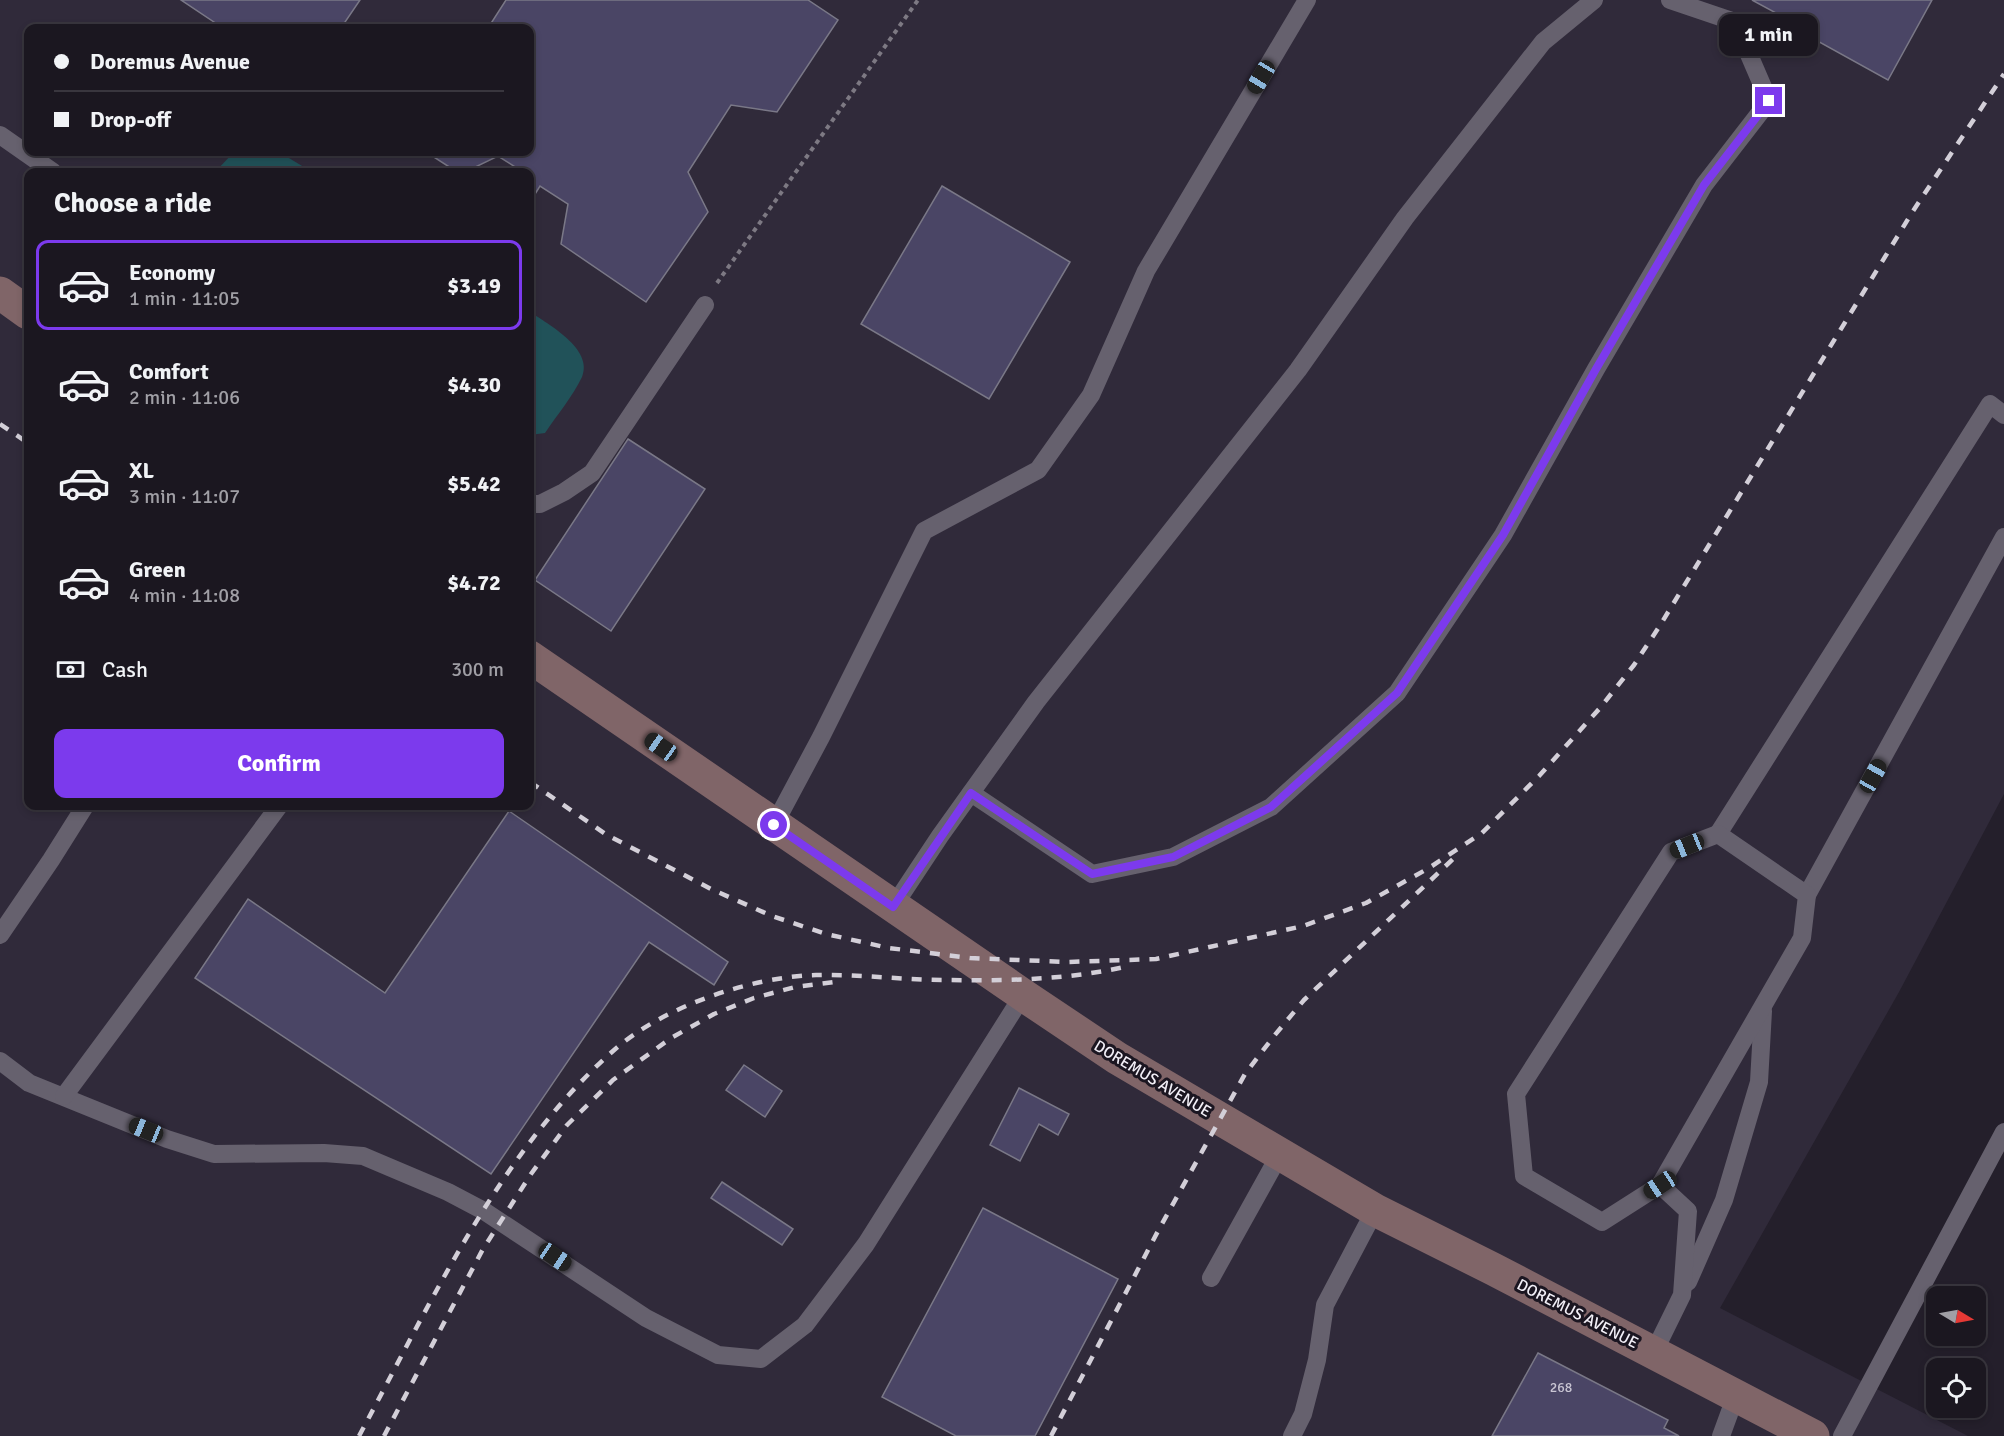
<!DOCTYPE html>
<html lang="en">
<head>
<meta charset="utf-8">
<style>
  :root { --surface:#1b1720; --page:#242029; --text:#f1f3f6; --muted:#a09fa5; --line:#39363e; --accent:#7c3aed }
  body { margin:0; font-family:Signika,sans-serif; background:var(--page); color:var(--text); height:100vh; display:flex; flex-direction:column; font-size:22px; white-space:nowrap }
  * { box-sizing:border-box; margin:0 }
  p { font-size:20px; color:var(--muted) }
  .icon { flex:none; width:33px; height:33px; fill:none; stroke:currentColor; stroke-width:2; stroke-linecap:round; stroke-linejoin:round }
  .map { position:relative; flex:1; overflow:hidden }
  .drawer { position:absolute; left:24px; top:168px; width:510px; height:642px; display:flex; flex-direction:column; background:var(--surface); border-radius:12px; box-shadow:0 3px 9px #0003,0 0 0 2px var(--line) }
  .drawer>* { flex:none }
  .banner { position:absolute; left:24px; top:24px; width:510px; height:132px; border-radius:12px; box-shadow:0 3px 9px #0003,0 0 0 2px var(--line); display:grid; align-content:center; height:132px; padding:0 30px; background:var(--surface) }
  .needle { width:39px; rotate:100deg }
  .tools { position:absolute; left:1926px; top:1286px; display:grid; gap:12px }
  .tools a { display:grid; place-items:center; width:60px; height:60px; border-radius:12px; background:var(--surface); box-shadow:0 3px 9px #0003,0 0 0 2px var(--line); font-size:30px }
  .end { position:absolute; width:27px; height:27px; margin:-14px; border:8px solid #7c3aed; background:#fff; box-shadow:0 0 0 3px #fff }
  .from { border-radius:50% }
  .bubble { position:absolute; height:42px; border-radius:12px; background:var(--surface); box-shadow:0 3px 9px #0003,0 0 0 2px var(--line); font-size:20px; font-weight:700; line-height:42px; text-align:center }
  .car { position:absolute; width:18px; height:36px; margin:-18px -9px; border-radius:8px; box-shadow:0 0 4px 2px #0007; background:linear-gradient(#222 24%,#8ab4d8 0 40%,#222 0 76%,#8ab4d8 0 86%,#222 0) }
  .banner b { display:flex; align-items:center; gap:21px; height:57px; font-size:22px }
  .banner b+b { border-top:2px solid var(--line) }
  .banner i { width:15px; height:15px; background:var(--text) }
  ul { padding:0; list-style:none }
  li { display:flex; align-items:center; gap:18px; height:90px; margin:0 12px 9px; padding:0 18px; border:3px solid transparent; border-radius:12px }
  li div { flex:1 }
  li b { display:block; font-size:22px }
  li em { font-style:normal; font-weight:700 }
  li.on { border-color:var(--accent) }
  li>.icon { width:54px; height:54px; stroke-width:1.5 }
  h2 { padding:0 30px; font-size:27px; line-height:72px }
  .pay { display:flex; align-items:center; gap:15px; height:66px; padding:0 30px; font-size:22px }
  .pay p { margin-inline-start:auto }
  .button { display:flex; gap:12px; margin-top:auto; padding:12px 30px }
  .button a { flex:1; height:69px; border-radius:12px; background:var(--accent); color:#fff; font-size:24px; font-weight:700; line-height:69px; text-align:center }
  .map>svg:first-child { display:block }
</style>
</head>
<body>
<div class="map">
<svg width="2004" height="1436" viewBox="0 0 2004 1436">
  <rect width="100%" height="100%" fill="#241f2b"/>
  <path fill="#302a3a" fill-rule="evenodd" d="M 0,0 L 2004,0 L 2004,794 L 1899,992 L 1720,1308 L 1968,1436 L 0,1436 ZM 28,28 L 530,28 L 530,152 L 28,152 ZM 28,172 L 530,172 L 530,806 L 28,806 Z"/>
  <g fill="#215259">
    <polygon points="234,152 279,152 312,172 215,172"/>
    <path d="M 530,312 C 548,324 594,349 582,377 C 573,396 557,415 545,433 L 530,435 Z"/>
  </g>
  <g fill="#4a4565" stroke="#7a7887" stroke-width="1.5">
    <polygon points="181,0 360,0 341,28 223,28"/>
    <polygon points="506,0 808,0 838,20 777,112 731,105 688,172 708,212 646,302 561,244 568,204 540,186 532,199 530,198 530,172 523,172 498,156 465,172 457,172 426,152 530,152 530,28 488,28"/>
    <polygon points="1752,0 1932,0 1888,80 1776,18 1778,14"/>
    <polygon points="942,186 1070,262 989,399 861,324"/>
    <polygon points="628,439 705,489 611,631 535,580"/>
    <polygon points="509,811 728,962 714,985 649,942 491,1174 195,978 248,899 385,993"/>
    <polygon points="744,1065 782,1091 765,1117 726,1090"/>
    <polygon points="1019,1088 1069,1114 1058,1135 1039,1124 1020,1161 990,1145"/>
    <polygon points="722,1182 793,1229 782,1245 711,1198"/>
    <polygon points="983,1208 1118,1279 1035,1436 956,1436 882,1397"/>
    <polygon points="1538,1353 1668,1420 1664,1428 1679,1436 1492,1436"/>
  </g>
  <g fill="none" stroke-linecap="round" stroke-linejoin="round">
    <polyline stroke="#7d7983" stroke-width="4" stroke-dasharray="4.5 4.5" stroke-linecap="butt" points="717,283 918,0"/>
    <g stroke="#66616e" stroke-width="18">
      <polyline points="0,135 53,172"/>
      <polyline points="530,504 540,504 564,492 592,473 705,305"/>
      <polyline points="971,793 1092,874 1173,857 1271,807 1397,693 1503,535 1596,369 1704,185 1769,101 1735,22 1670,0"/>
      <polyline points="774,825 821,737 924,531 1038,470 1091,395 1146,271 1307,0"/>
      <polyline points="1718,834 1990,404 2004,415"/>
      <polyline points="1807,895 2004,537"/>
      <polyline points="893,907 940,836 1036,702 1298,370 1405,218 1543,42 1594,0"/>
      <polyline points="0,935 51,860 85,806"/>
      <polyline points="0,1061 29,1083 167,1139 214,1154 324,1153 363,1156 448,1192 484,1211 646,1318 718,1355 761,1359 805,1325 866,1244 1023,995"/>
      <polyline points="64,1096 279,806"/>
      <polyline points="1211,1278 1280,1154"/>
      <polyline points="1688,1282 1724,1200 1759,1082 1763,1011"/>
      <polyline points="1654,1352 1682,1295 1688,1211 1660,1185 1802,938 1807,895 1718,834 1671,852 1516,1094 1524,1176 1602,1222 1660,1185"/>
      <polyline points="1292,1436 1303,1414 1317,1360 1325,1305 1375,1210"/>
      <polyline points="1721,1436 1736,1395"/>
      <polyline points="1842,1436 2004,1132"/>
    </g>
    <g stroke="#806568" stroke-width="33">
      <polyline points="0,293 28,313"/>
      <polyline points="530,657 1023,995 1117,1058 1375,1210 1493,1269 1813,1436"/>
    </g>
    <g stroke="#d3cfd8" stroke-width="4.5" stroke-dasharray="10 10" stroke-linecap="butt">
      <polyline points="0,424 28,443"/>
      <polyline points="530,782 607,835 711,889 772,916 826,934 889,948 970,958 1067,962 1156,959 1303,926 1366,903 1429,868 1482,833 1539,776 1600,708 1634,665 1659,627 1913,211 2004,74"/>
      <path d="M 359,1436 C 431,1303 499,1152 613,1051 C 662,1007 750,977 816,975 C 859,974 902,980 945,980 C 1005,981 1066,980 1124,967"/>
      <polyline points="384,1436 483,1249 531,1174 567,1125 613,1080 671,1038 714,1014 754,998 795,987 834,982"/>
      <polyline points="1051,1436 1158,1231 1245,1074 1274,1036 1304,1000 1453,859"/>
    </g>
  </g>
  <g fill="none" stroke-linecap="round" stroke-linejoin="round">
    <polyline stroke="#7c3aed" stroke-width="8" points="774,825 893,907 971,793 1092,874 1173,857 1271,807 1397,693 1503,535 1596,369 1704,185 1769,101"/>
  </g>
  <g text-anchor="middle" stroke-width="6" stroke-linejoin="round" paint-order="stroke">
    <g font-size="14" fill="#c9c5d3">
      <text x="1561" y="1392">268</text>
    </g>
    <g font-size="16" fill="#f3f0f8" stroke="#1b1621">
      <text transform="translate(1153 1078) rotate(31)" y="6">DOREMUS AVENUE</text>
      <text transform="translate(1578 1313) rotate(27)" y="6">DOREMUS AVENUE</text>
    </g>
  </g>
</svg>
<div class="tools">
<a><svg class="needle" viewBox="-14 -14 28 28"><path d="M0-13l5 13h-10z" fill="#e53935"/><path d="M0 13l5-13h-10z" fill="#a09fa5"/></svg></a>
<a><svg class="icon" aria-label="locate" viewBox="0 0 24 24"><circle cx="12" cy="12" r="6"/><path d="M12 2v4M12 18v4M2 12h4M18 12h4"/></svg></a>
</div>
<i class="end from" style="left:774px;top:825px"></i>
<i class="end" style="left:1769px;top:101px"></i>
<div class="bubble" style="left:1719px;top:14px;width:99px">1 min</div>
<i class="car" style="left:1261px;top:77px;rotate:211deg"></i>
<i class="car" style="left:661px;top:747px;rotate:305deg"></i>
<i class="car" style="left:1873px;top:776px;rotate:29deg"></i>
<i class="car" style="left:1687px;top:846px;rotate:248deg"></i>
<i class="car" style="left:146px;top:1130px;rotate:292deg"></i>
<i class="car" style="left:1660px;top:1185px;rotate:237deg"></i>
<i class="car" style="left:555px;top:1257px;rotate:124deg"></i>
<div class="banner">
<b><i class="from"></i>Doremus Avenue</b>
<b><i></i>Drop-off</b>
</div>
<section class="drawer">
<h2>Choose a ride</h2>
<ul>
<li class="on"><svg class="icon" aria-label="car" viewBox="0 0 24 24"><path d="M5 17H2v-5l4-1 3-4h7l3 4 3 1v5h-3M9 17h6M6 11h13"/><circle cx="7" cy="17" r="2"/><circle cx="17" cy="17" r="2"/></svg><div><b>Economy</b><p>1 min · 11:05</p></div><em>$3.19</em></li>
<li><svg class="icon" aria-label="car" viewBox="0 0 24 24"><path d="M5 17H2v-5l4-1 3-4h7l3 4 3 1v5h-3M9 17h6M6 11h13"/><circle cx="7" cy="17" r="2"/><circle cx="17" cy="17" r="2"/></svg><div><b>Comfort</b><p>2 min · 11:06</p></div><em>$4.30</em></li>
<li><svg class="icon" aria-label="car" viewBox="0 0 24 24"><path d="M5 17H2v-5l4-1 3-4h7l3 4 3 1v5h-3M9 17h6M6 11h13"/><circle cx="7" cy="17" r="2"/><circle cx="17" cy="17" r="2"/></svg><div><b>XL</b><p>3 min · 11:07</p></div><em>$5.42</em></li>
<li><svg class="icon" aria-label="car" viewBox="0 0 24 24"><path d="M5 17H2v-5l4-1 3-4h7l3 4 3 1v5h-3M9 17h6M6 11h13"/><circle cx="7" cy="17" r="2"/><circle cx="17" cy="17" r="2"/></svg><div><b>Green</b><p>4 min · 11:08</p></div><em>$4.72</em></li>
</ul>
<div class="pay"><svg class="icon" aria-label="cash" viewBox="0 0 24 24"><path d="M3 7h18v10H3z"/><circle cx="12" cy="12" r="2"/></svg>Cash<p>300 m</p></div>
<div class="button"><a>Confirm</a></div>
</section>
</div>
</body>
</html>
